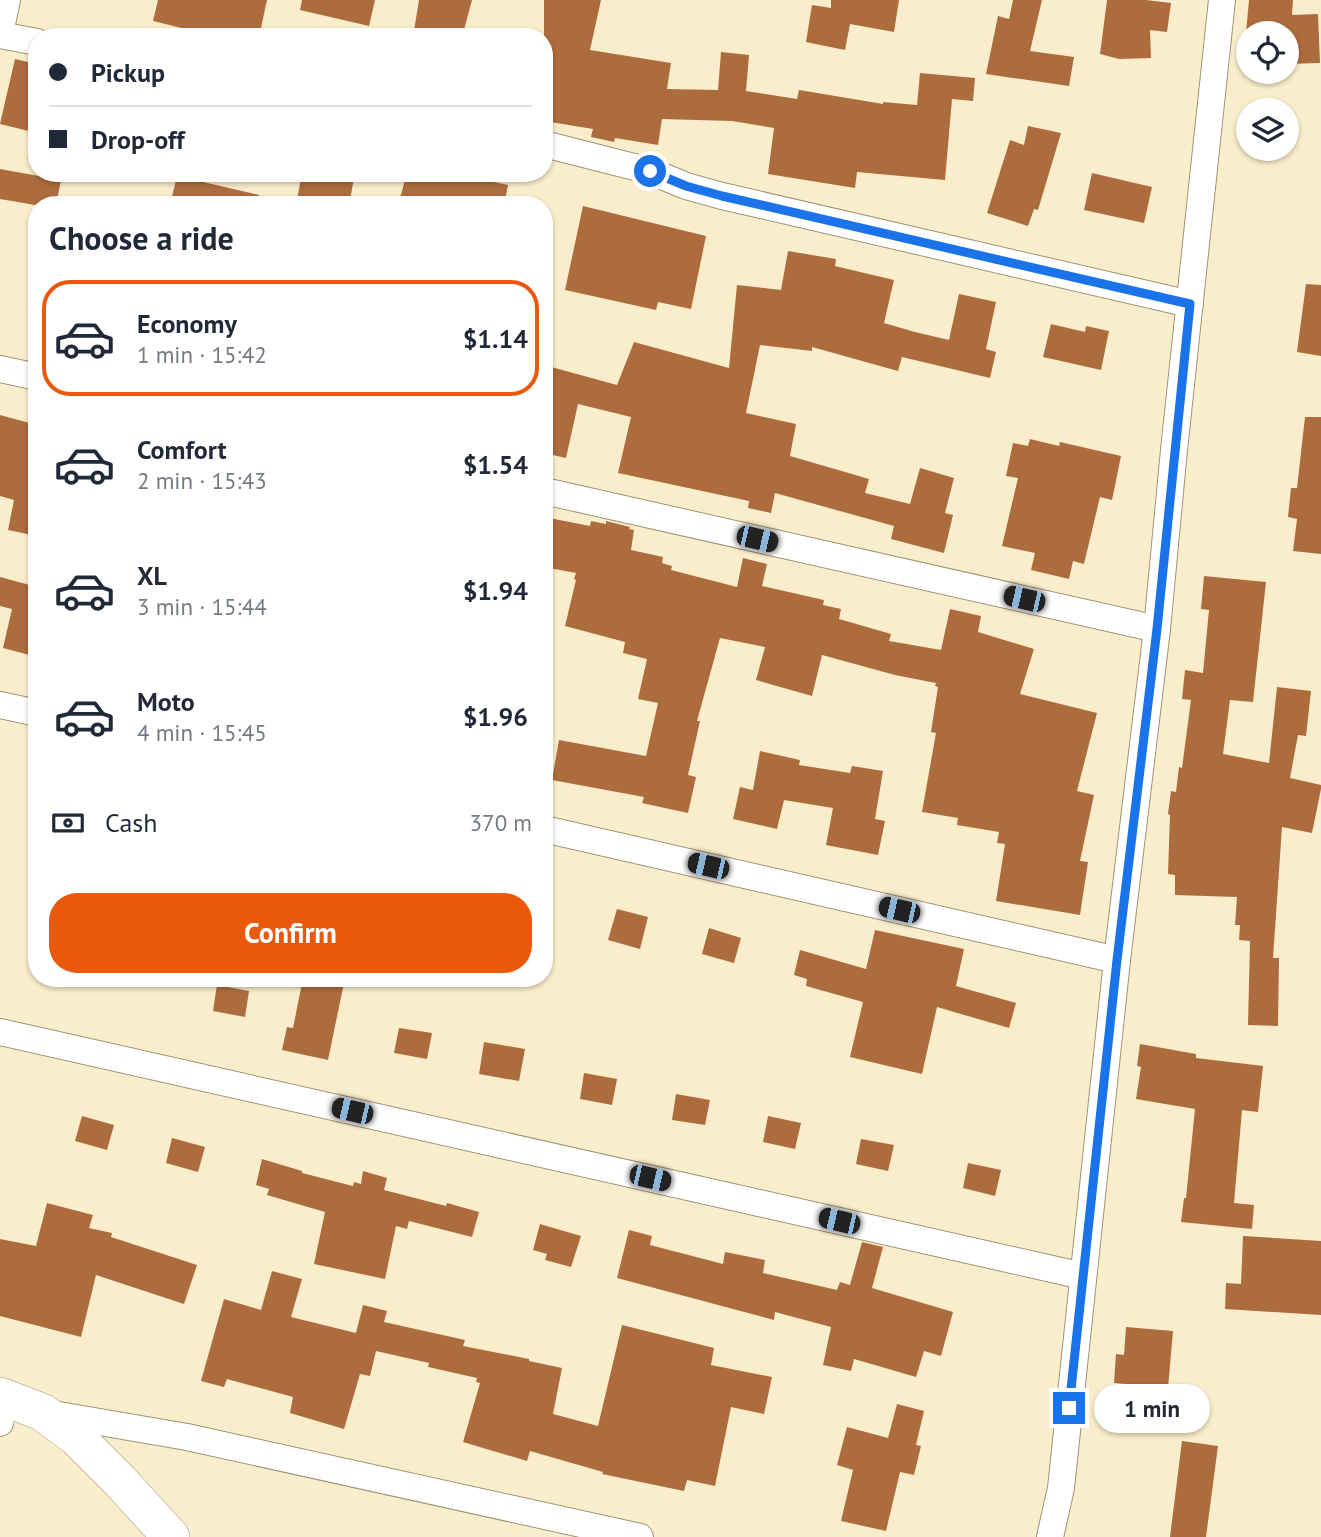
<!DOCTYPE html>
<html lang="en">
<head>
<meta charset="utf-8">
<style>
  :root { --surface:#fff; --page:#f6f6f7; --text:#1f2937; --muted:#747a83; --line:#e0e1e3; --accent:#ea580c }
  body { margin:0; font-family:"PT Sans",sans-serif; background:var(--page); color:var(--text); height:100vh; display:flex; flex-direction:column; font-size:26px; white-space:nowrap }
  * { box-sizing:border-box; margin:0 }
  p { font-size:23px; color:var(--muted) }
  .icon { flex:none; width:38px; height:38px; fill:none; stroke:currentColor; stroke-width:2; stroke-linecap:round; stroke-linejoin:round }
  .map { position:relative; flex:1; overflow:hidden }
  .panel { position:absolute; left:28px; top:196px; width:525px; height:791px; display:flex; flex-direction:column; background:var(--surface); border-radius:28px; box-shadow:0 2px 5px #0004 }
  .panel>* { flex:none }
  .hud { position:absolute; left:28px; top:28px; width:525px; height:154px; border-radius:28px; box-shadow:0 2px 5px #0004; display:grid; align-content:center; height:154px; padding:0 21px; background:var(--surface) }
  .fabs { position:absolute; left:1236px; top:21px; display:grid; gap:14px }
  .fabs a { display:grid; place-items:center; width:63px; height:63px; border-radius:50%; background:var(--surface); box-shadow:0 2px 5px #0004; font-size:35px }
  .end { position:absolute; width:32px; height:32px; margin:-16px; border:9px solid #1a73e8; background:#fff; box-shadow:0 0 0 4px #fff }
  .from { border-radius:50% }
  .bubble { position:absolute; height:49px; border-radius:24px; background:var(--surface); box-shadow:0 2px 5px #0004; font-size:23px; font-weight:700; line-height:49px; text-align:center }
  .car { position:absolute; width:21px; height:42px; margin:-21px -10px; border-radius:9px; box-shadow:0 0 5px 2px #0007; background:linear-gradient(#222 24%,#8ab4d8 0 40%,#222 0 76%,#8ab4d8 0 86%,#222 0) }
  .hud b { display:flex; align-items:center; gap:24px; height:66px; font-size:26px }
  .hud b+b { border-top:2px solid var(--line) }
  .hud i { width:18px; height:18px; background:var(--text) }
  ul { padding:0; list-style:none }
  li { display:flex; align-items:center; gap:21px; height:116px; margin:0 14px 10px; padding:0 7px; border:4px solid transparent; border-radius:28px }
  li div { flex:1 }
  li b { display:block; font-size:26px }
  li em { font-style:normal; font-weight:700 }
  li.on { border-color:var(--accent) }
  li>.icon { width:63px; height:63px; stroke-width:1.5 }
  h2 { padding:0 21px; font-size:32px; line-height:84px }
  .pay { display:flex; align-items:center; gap:18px; height:77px; padding:0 21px; font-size:26px }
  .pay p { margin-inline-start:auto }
  .button { display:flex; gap:14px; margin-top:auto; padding:14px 21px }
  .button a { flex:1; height:80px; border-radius:28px; background:var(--accent); color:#fff; font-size:28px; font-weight:700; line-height:80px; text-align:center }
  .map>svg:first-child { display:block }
</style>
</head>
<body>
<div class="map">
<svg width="1321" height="1537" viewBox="0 0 1321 1537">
  <rect width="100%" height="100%" fill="#faedcb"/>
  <g fill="#ad6c3d">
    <polygon points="158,0 267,0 259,37 218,37 153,21"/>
    <polygon points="302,0 375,0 369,26 300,10"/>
    <polygon points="419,0 472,0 462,37 413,37"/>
    <polygon points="544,0 601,0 590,50 671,63 667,89 718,90 721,52 749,55 746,91 797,99 799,90 883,104 883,102 917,105 920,73 975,78 973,101 952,99 945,180 857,172 855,188 768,174 774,128 732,121 662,119 658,145 615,138 614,142 591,137 593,129 544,121 548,99 544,99"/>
    <polygon points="831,0 899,0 894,32 850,24 845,50 806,42 812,5 831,8"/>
    <polygon points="1013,0 1042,0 1030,51 1074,57 1069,86 986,74 998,16 1009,19"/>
    <polygon points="1107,0 1146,0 1171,3 1167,32 1150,30 1151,58 1119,59 1100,54"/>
    <polygon points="1249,0 1293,0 1292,15 1318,14 1320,63 1286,64 1286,33 1248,33 1248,65 1243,66"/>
    <polygon points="15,59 37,64 37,133 0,124"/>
    <polygon points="1028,126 1061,133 1038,210 1034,209 1028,226 987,213 1010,140 1024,145"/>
    <polygon points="0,169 61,180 56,205 35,205 0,199"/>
    <polygon points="302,173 355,173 349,205 296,205"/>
    <polygon points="407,173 452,173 508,185 504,205 398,205"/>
    <polygon points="1092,173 1152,187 1144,223 1084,210"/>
    <polygon points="177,176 259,195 257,205 170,205"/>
    <polygon points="583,206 706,236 691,309 658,302 656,310 565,290"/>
    <polygon points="788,251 836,259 835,266 894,280 884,323 915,332 949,340 959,294 996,302 986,349 996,352 990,378 902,357 898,371 812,347 812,351 760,345 746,413 796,424 790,456 869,479 865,493 910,504 920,468 954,478 945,513 953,515 944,553 891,539 894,526 775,493 771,513 748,508 749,501 618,473 631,417 578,404 566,458 544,453 544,365 617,385 634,342 729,368 737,285 781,290"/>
    <polygon points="1306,284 1321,285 1321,356 1297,352"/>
    <polygon points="1051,324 1085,332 1086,326 1109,331 1101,370 1043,357"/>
    <polygon points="0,415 37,425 37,536 8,530 14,500 0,496"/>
    <polygon points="1305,417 1321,417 1321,554 1293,551 1297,519 1288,517 1291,488 1297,488"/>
    <polygon points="1030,439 1059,446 1060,442 1121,456 1112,500 1100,497 1084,564 1073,561 1069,579 1031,570 1035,553 1002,546 1018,478 1006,476 1013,443 1028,446"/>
    <polygon points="544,517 590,526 591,521 606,524 606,521 630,527 629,529 634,530 631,550 663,557 662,563 672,566 671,570 737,587 743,558 767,564 762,586 824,600 823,605 841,609 839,619 891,634 889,641 941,650 950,609 981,616 978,632 1034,649 1020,694 1097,713 1077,791 1094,795 1080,861 1088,862 1080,915 996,901 1005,844 997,843 999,832 957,825 958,818 922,812 936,733 931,732 938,687 935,686 936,683 895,675 822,655 812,696 756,680 765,647 720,638 697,721 700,721 688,775 696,777 688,813 642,803 644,797 552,780 559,740 646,756 658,703 638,699 647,659 623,653 625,642 565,626 576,580 574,579 576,573 544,567"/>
    <polygon points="1204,576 1266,582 1253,702 1230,700 1223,754 1269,763 1277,687 1311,691 1306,736 1298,735 1290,778 1321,785 1321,789 1312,833 1282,827 1273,958 1279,958 1278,1026 1248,1025 1250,941 1239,940 1240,925 1235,925 1237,897 1175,895 1175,875 1168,874 1170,815 1168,814 1171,791 1176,792 1179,767 1182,768 1191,700 1182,699 1185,670 1203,673 1209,610 1201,609"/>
    <polygon points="0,577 37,587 37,657 3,648 12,609 0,606"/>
    <polygon points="760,751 800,760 799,765 850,773 852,766 883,771 875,819 885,821 878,855 826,845 833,808 784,800 777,829 733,819 740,787 753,790"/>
    <polygon points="617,909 648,917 640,949 608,940"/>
    <polygon points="709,928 741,938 734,963 702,954"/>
    <polygon points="875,930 964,949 956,986 1016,1003 1009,1028 937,1007 922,1074 850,1057 863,1002 806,986 807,979 794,975 800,950 866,969"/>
    <polygon points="303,978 345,978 328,1060 282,1050 287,1027 293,1028"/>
    <polygon points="217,985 249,991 245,1017 213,1011"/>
    <polygon points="399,1028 432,1033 427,1059 394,1053"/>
    <polygon points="484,1042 525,1049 519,1081 479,1074"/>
    <polygon points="1140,1044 1196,1054 1196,1058 1263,1066 1258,1112 1242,1110 1234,1203 1254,1205 1252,1229 1181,1222 1184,1198 1186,1198 1195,1109 1136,1099 1141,1067 1137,1066"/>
    <polygon points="584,1073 617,1079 612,1105 580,1099"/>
    <polygon points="676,1094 710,1100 705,1125 672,1120"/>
    <polygon points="82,1116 114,1125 107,1150 75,1141"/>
    <polygon points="768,1116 801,1123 795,1149 763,1142"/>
    <polygon points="172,1138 205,1147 198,1172 166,1163"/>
    <polygon points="861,1139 894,1145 888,1171 856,1164"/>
    <polygon points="262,1159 302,1171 302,1173 353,1186 354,1182 361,1184 363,1171 387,1178 384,1190 446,1206 447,1203 479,1212 472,1237 409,1221 407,1229 396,1226 385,1279 314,1264 325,1212 267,1195 269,1189 256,1185"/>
    <polygon points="968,1163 1001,1170 995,1196 963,1188"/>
    <polygon points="47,1203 93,1215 89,1228 112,1233 111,1237 197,1265 184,1304 96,1275 81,1337 0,1316 0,1239 36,1246"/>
    <polygon points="540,1224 581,1236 571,1267 545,1260 547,1254 533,1250"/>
    <polygon points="629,1230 652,1236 650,1245 723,1264 725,1252 765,1260 763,1273 837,1290 840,1282 850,1285 862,1242 883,1247 872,1288 953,1312 941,1356 924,1351 916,1377 854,1359 851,1371 823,1365 831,1327 775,1312 774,1320 617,1278"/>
    <polygon points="1243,1236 1321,1241 1321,1315 1225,1309 1226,1283 1241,1284"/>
    <polygon points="272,1271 302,1279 291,1317 356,1333 363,1305 387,1311 384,1322 465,1340 463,1346 529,1359 529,1361 562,1368 553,1414 598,1426 622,1325 714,1348 711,1365 772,1377 764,1414 731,1407 715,1486 687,1480 684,1491 602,1474 603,1472 530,1451 527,1461 463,1442 480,1383 476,1382 477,1378 428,1367 429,1363 376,1351 370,1376 360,1374 344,1429 290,1413 293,1397 227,1379 224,1387 201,1381 224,1299 261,1310"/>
    <polygon points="1126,1327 1173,1331 1168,1388 1114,1383 1116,1354 1124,1355"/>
    <polygon points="897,1404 924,1411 916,1445 921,1446 914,1475 900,1472 886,1531 841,1521 853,1470 837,1465 847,1427 888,1438"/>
    <polygon points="1182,1441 1218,1446 1206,1537 1170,1537"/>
  </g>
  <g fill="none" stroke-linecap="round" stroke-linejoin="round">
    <defs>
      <g id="street">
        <polyline points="0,33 7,0"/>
        <polyline points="0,35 37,42"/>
        <polyline points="544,144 650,171 686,186 722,196 1190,304"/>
        <polyline points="0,369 37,377"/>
        <polyline points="544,491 1157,629"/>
        <polyline points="0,705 37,713"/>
        <polyline points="544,829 1117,960"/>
        <polyline points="0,1032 1083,1276"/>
        <polyline points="47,1413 187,1437 640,1537"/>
        <polyline points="0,1423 6,1397"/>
        <polyline points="1050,1537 1061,1488 1117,960 1157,629 1174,450 1222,0"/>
      </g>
      <polyline id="secondary" points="0,1396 42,1412 76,1437 120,1481 171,1537"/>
    </defs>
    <use href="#street" stroke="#a09475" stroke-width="28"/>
    <use href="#secondary" stroke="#a09475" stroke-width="38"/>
    <use href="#street" stroke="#fff" stroke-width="26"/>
    <use href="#secondary" stroke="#fff" stroke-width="37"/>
  </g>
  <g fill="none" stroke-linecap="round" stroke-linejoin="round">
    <polyline stroke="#1a73e8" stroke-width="9" points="650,171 686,186 722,196 1190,304 1157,629 1117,960 1069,1408"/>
  </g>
</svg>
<div class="fabs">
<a><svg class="icon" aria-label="locate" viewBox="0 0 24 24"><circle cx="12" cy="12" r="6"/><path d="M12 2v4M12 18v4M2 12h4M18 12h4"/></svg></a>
<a><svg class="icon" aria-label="layers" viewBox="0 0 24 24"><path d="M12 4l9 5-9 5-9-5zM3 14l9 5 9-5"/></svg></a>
</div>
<i class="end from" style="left:650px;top:171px"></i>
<i class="end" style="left:1069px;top:1408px"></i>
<div class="bubble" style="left:1094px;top:1384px;width:116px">1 min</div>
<i class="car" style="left:757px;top:539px;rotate:103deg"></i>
<i class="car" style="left:1024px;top:599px;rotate:283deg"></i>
<i class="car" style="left:708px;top:866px;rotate:283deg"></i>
<i class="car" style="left:899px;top:910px;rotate:283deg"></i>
<i class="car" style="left:352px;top:1111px;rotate:283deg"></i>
<i class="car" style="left:650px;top:1178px;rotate:103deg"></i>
<i class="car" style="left:839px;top:1221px;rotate:283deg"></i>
<div class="hud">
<b><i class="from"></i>Pickup</b>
<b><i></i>Drop-off</b>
</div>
<section class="panel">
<h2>Choose a ride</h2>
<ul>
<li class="on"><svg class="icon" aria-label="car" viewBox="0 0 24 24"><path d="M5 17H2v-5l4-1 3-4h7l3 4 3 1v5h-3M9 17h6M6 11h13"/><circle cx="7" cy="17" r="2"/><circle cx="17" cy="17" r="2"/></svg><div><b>Economy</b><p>1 min · 15:42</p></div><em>$1.14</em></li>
<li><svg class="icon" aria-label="car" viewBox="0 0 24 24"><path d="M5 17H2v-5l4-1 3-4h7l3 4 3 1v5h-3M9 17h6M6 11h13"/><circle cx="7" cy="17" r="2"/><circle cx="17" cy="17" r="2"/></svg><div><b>Comfort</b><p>2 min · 15:43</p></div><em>$1.54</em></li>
<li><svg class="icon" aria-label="car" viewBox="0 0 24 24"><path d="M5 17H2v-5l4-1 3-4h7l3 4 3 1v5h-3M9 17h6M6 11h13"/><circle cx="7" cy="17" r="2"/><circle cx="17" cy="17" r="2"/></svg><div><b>XL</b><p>3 min · 15:44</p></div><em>$1.94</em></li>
<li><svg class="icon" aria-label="car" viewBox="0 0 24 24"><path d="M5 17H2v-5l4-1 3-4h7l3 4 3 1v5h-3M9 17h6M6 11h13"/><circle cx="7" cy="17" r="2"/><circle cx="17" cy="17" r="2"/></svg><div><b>Moto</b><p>4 min · 15:45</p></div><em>$1.96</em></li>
</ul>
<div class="pay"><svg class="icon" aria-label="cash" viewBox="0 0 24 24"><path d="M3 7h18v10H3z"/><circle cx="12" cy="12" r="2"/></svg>Cash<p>370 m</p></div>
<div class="button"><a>Confirm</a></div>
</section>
</div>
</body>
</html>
